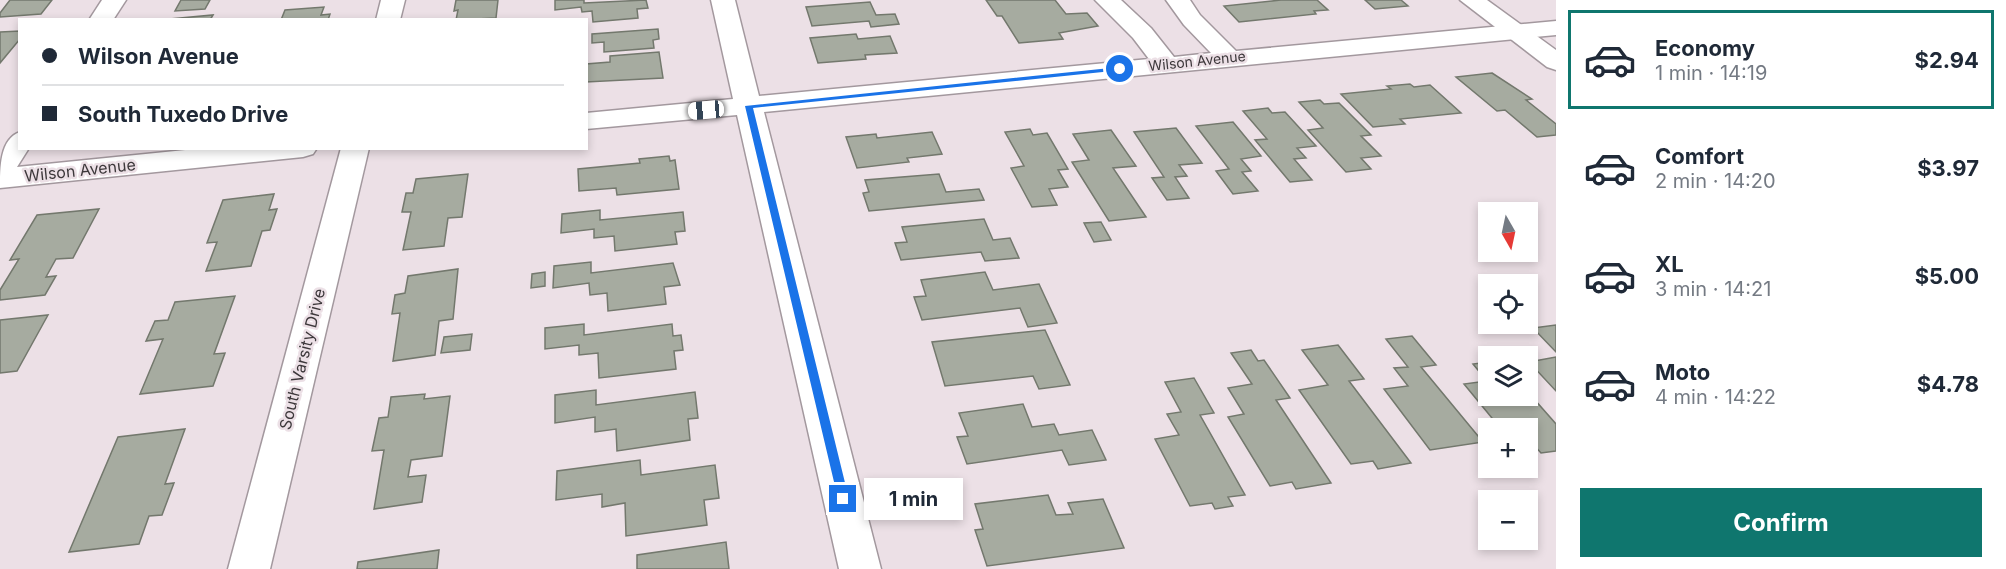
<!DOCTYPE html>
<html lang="en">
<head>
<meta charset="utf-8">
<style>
  :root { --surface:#fff; --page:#f2f2f3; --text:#1f2937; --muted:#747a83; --line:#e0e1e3; --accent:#0f766e }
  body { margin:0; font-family:Inter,sans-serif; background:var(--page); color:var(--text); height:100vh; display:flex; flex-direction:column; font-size:22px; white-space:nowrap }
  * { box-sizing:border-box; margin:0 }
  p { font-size:20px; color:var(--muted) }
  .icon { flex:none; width:33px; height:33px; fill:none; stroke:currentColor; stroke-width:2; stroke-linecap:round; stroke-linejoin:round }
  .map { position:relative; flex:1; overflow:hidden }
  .details { display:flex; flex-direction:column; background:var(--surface); width:450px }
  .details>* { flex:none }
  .guide { position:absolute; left:18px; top:18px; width:570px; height:132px; border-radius:0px; box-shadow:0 3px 9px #0003; display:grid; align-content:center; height:132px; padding:0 24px; background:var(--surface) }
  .needle { width:39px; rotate:171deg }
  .tools { position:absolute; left:1478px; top:202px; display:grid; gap:12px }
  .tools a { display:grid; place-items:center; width:60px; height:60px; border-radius:0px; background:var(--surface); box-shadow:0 3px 9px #0003; font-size:30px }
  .end { position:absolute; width:27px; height:27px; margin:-14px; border:8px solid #1a73e8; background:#fff; box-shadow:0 0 0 3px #fff }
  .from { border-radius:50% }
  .bubble { position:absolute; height:42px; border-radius:0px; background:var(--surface); box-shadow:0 3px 9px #0003; font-size:20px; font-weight:700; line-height:42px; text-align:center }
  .car { position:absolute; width:18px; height:36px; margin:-18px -9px; border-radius:8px; box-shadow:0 0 4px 2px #0007; background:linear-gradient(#fff 24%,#345 0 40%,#fff 0 76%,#345 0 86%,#fff 0) }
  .guide b { display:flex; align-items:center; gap:21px; height:57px; font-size:22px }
  .guide b+b { border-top:2px solid var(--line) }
  .guide i { width:15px; height:15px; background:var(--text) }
  ul { padding:10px 0 0; list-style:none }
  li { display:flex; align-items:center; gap:18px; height:99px; margin:0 12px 9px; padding:0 12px; border:3px solid transparent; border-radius:0px }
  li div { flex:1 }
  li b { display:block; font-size:22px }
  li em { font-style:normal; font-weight:700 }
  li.active { border-color:var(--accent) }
  li>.icon { width:54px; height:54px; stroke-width:1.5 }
  .button { display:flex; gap:12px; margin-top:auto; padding:12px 24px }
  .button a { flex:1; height:69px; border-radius:0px; background:var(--accent); color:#fff; font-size:24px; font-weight:700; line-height:69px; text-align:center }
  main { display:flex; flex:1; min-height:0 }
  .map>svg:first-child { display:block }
</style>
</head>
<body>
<main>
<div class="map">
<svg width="1556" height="569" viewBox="0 0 1556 569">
  <rect width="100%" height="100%" fill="#ece0e6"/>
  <g fill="#a6aba0" stroke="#73786d" stroke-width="1.5">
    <polygon points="10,0 52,0 41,14 0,17 0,13"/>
    <polygon points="181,0 210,0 205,9 175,11"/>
    <polygon points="456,0 498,0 496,18 456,20 458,10 454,11"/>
    <polygon points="555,0 584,0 584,3 646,0 648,8 637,9 638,18 593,22 592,11 582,12 581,7 555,10"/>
    <polygon points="986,0 1055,0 1066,14 1087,13 1098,26 1059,33 1063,39 1019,43 1002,16 997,16"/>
    <polygon points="1281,0 1317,0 1328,10 1314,11 1316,14 1239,22 1224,6"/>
    <polygon points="1365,0 1401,0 1408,6 1375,9"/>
    <polygon points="870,2 876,15 895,14 899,24 871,27 869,21 812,26 806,7"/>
    <polygon points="324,7 321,15 330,14 328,20 281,20 285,10"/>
    <polygon points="213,15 210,20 170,20 170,19"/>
    <polygon points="658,29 659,39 653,40 654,48 604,52 604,42 592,43 592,34"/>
    <polygon points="20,31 20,39 0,63 0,32"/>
    <polygon points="856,34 858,39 890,36 897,53 865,55 866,59 818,63 810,38"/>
    <polygon points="659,52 663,78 586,82 586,64 610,62 610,56"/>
    <polygon points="1492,73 1532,99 1526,100 1556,124 1556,135 1537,137 1505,110 1497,111 1456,77"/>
    <polygon points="1410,84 1414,87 1430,85 1461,113 1400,119 1405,124 1373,127 1341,94 1391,89 1387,86"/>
    <polygon points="1320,100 1324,104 1339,103 1371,135 1361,136 1381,156 1361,158 1371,169 1346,172 1308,130 1323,128 1299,102"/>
    <polygon points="1268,108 1272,113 1285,112 1316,146 1297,148 1306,158 1294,159 1312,180 1290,182 1255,140 1267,139 1243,111"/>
    <polygon points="1233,122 1261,156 1241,159 1251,171 1242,172 1258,191 1233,194 1216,171 1229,169 1196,126"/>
    <polygon points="1176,128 1202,163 1179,165 1187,176 1175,177 1189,198 1167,200 1152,178 1164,177 1134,132"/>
    <polygon points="1030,129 1033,135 1047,133 1068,169 1058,170 1068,187 1049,189 1057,205 1032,207 1011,168 1024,166 1005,132"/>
    <polygon points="1111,130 1136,166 1113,168 1146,217 1109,221 1072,162 1089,160 1073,134"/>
    <polygon points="932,132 942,154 907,158 909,162 857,168 846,137 876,134 877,138"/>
    <polygon points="669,156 670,161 675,160 679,189 617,195 616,188 579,191 578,169 640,163 639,159"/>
    <polygon points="468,174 462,217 448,218 444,246 403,250 411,212 402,212 406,193 413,193 416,179"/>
    <polygon points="939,174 946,192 979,189 984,200 869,211 863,193 869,192 865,180"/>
    <polygon points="274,194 269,210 277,209 270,230 262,231 251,266 206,271 217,242 207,243 223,200"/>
    <polygon points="99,209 73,258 56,259 46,277 56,276 45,295 0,300 0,290 19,259 10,260 37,215"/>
    <polygon points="600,210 600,220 683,212 685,231 675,232 677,244 615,251 614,236 594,238 594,229 561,233 562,214"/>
    <polygon points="984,219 993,240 1010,238 1019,258 985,261 981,252 901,260 895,243 907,242 902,227"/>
    <polygon points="1101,222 1111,240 1094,242 1084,223"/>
    <polygon points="591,262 591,273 673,263 680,285 664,287 666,304 608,311 607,293 590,295 589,283 553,288 554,266"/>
    <polygon points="458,269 453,319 439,321 435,355 393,361 400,313 392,314 395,295 405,293 408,276"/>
    <polygon points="545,272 545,286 531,288 532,274"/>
    <polygon points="985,272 993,290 1039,284 1057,323 1028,327 1020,308 922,320 914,297 926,296 921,280"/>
    <polygon points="235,296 214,354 225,353 213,386 140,394 163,339 146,341 155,321 168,320 175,302"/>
    <polygon points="48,315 17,371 0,373 0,320"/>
    <polygon points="584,324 584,335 672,324 673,336 681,335 683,350 674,351 676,369 599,378 598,353 579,355 579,345 545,349 545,328"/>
    <polygon points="1556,325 1556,352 1533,328"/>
    <polygon points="1045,330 1070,385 1039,389 1033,376 945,386 932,342"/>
    <polygon points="472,334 470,350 441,353 444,337"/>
    <polygon points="1412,336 1436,365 1421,367 1483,442 1430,450 1384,389 1408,386 1394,368 1408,367 1386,339"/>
    <polygon points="1338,345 1364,379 1349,381 1411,463 1378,469 1373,461 1351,464 1299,390 1328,385 1302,350"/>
    <polygon points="1251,350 1258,361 1264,360 1290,398 1276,400 1331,483 1296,489 1292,482 1270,486 1228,417 1244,414 1228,388 1252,384 1231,353"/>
    <polygon points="1556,357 1556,391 1529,362"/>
    <polygon points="1488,362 1488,396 1527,396 1527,391 1556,424 1556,451 1541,453 1532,443 1527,443 1527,429 1501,429 1464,384 1487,381 1473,364"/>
    <polygon points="1194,378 1214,413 1200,415 1245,495 1228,497 1233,506 1215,509 1212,503 1190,506 1155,439 1179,435 1167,414 1181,412 1165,382"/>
    <polygon points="596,390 596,405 695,392 698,418 688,419 690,440 617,451 616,429 595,432 595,417 555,423 555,395"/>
    <polygon points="425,394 424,399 450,396 442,456 411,460 408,477 426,475 422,502 374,509 384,450 372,451 379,418 388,417 391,397"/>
    <polygon points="1023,404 1032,427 1054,424 1059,435 1092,430 1106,460 1069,465 1062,450 967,464 957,437 968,436 959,413"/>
    <polygon points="185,429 165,484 174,483 162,515 149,516 139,544 69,552 118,437"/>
    <polygon points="640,460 641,475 715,465 719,498 704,500 707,525 626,536 625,503 602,507 602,494 556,500 557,471"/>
    <polygon points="1048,495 1056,515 1073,514 1068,503 1103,499 1124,548 987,566 975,530 983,529 975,504"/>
    <polygon points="726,542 729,569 637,569 637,555"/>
    <polygon points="439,550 437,569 357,569 358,562"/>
  </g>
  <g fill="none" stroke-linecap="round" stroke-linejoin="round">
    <defs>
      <g id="street">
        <polygon points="102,0 126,0 113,20 89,20"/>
        <polygon points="381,0 405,0 400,20 376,20"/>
        <polygon points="711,0 735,0 759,96 1149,59 1133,38 1095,0 1121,0 1151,28 1174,57 1211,53 1184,25 1166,0 1190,0 1200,15 1236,51 1556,21 1556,35 764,112 881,569 839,569 737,115 586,129 586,113 733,99"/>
        <path d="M 20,132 L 20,148 L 29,148 L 17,167 L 205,148 L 317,148 L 313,154 L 303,157 L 0,188 C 0,167 0,139 20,132 Z"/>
        <polygon points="341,148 369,148 270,569 228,569"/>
      </g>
      <polygon id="secondary" points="1460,0 1487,0 1556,50 1556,70 1547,67"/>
    </defs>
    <use href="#street" stroke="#a3989e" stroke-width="3"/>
    <use href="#secondary" stroke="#a3989e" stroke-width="3"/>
    <use href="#street" fill="#fff" fill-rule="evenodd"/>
    <use href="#secondary" fill="#fff" fill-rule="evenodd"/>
  </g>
  <polygon fill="#1a73e8" points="1120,67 1122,70 753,108 849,499 843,504 839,503 745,106"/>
  <g text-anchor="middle" stroke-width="5" stroke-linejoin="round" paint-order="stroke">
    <g font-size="14" fill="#3d383b" stroke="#ece0e6">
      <text transform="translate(1197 61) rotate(-6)" y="5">Wilson Avenue</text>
    </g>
    <g font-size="16" fill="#3d383b" stroke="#ece0e6">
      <text transform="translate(80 170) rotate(-6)" y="6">Wilson Avenue</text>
      <text transform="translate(302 359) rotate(-76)" y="6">South Varsity Drive</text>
    </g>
  </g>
</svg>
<div class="tools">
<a><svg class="needle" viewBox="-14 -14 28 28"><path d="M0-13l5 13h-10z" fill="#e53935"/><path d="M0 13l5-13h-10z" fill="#747a83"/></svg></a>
<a><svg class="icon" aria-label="locate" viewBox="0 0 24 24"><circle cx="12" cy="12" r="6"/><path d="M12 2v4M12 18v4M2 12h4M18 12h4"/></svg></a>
<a><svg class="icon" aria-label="layers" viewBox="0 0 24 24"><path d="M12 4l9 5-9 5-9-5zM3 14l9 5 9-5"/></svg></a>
<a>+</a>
<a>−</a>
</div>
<i class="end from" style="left:1120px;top:69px"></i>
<i class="end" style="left:843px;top:499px"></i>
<div class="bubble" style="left:864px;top:478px;width:99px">1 min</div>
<i class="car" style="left:706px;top:110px;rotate:265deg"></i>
<div class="guide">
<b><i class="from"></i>Wilson Avenue</b>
<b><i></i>South Tuxedo Drive</b>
</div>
</div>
<section class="details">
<ul>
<li class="active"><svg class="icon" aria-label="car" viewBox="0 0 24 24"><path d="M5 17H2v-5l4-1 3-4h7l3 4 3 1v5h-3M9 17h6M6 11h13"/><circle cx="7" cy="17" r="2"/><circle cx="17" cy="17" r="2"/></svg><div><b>Economy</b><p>1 min · 14:19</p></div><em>$2.94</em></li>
<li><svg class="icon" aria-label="car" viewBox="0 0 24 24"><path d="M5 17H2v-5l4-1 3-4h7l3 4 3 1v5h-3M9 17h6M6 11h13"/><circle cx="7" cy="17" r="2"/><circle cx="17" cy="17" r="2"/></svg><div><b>Comfort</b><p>2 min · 14:20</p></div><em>$3.97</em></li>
<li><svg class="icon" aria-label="car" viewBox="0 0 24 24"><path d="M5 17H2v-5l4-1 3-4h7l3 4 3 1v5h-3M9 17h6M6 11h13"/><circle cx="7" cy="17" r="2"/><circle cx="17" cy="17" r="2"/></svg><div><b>XL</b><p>3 min · 14:21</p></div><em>$5.00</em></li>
<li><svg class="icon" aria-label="car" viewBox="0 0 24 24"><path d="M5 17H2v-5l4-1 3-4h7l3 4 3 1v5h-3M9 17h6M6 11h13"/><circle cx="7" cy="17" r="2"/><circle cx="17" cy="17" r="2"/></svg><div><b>Moto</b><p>4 min · 14:22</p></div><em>$4.78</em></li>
</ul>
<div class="button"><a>Confirm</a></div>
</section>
</main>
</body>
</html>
